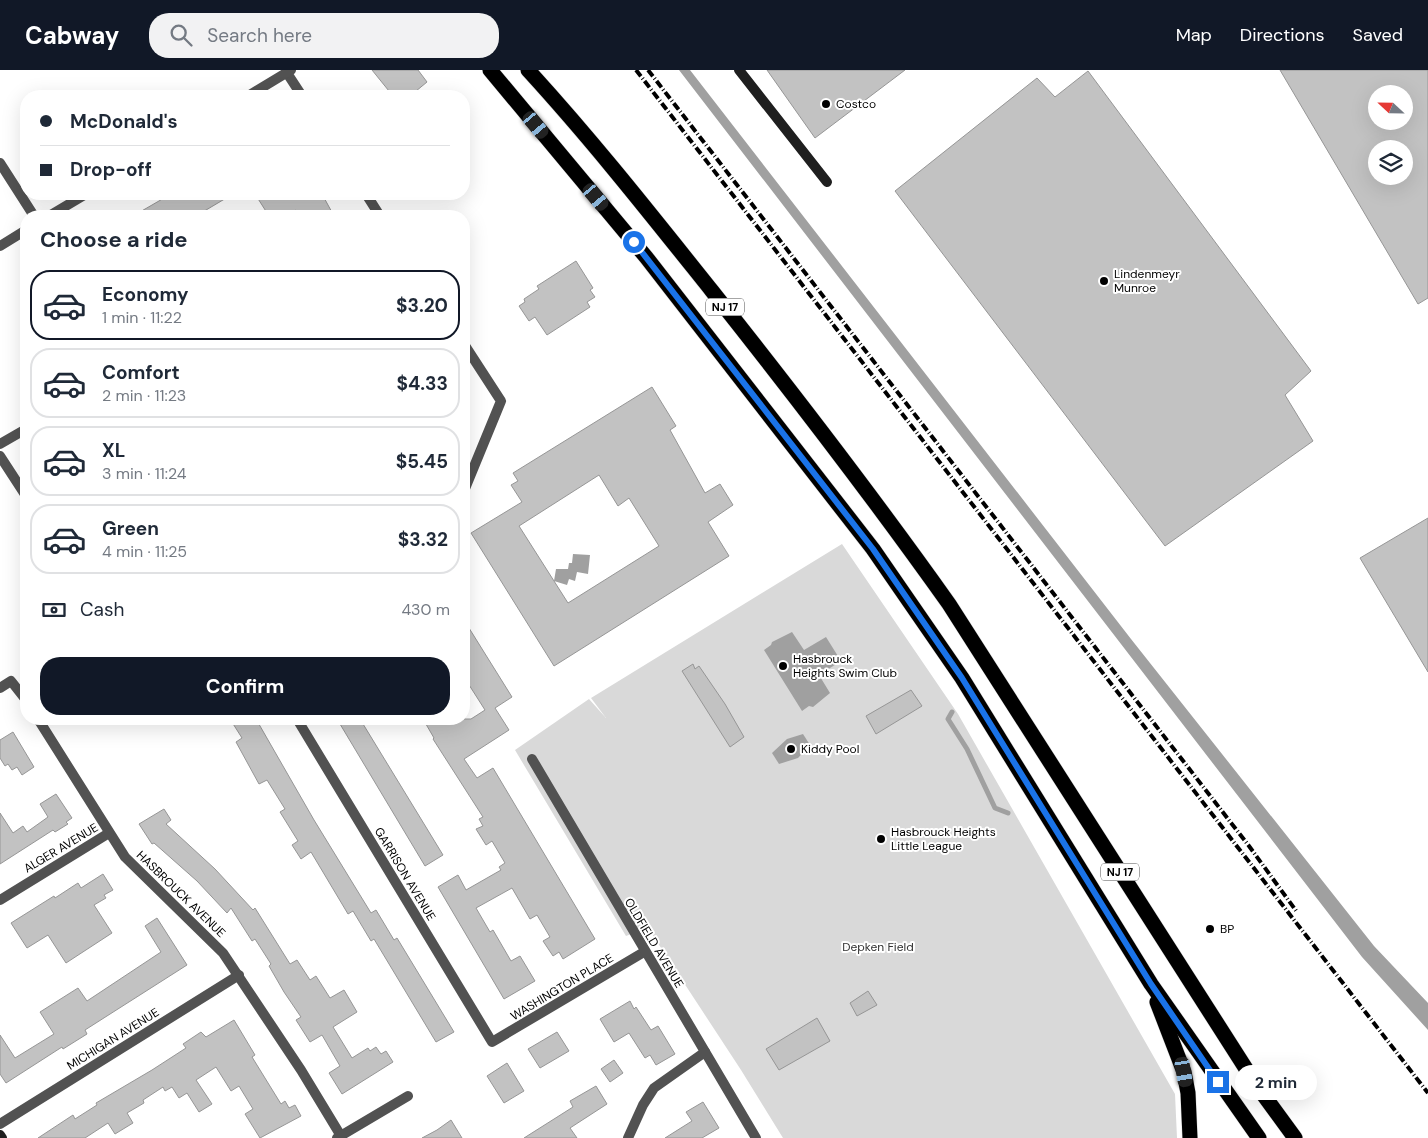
<!DOCTYPE html>
<html lang="en">
<head>
<meta charset="utf-8">
<style>
  :root { --surface:#fff; --page:#f2f2f3; --text:#1f2937; --muted:#747a83; --line:#e0e1e3; --accent:#111827 }
  body { margin:0; font-family:"DM Sans",sans-serif; background:var(--page); color:var(--text); height:100vh; display:flex; flex-direction:column; font-size:19px; white-space:nowrap }
  * { box-sizing:border-box; margin:0 }
  p { font-size:16px; color:var(--muted) }
  .icon { flex:none; width:28px; height:28px; fill:none; stroke:currentColor; stroke-width:2; stroke-linecap:round; stroke-linejoin:round }
  .map { position:relative; flex:1; overflow:hidden }
  .drawer { position:absolute; left:20px; top:140px; width:450px; height:515px; display:flex; flex-direction:column; background:var(--surface); border-radius:20px; box-shadow:0 5px 20px #0002 }
  .drawer>* { flex:none }
  .hud { position:absolute; left:20px; top:20px; width:450px; height:110px; border-radius:20px; box-shadow:0 5px 20px #0002; display:grid; align-content:center; height:110px; padding:0 20px; background:var(--surface) }
  .needle { width:32px; rotate:292deg }
  .buttons { position:absolute; left:1368px; top:15px; display:grid; gap:10px }
  .buttons a { display:grid; place-items:center; width:45px; height:45px; border-radius:50%; background:var(--surface); box-shadow:0 5px 20px #0002; font-size:25px }
  .end { position:absolute; width:22px; height:22px; margin:-11px; border:6px solid #1a73e8; background:#fff; box-shadow:0 0 0 2px #fff }
  .from { border-radius:50% }
  .bubble { position:absolute; height:35px; border-radius:18px; background:var(--surface); box-shadow:0 5px 20px #0002; font-size:16px; font-weight:700; line-height:35px; text-align:center }
  .car { position:absolute; width:15px; height:30px; margin:-15px -8px; border-radius:6px; box-shadow:0 0 4px 1px #0007; background:linear-gradient(#222 24%,#8ab4d8 0 40%,#222 0 76%,#8ab4d8 0 86%,#222 0) }
  .hud b { display:flex; align-items:center; gap:18px; height:48px; font-size:19px }
  .hud b+b { border-top:1px solid var(--line) }
  .hud i { width:12px; height:12px; background:var(--text) }
  ul { padding:0; list-style:none }
  li { display:flex; align-items:center; gap:15px; height:70px; margin:0 10px 8px; padding:0 10px; border:2px solid var(--line); border-radius:20px }
  li div { flex:1 }
  li b { display:block; font-size:19px }
  li em { font-style:normal; font-weight:700 }
  li.selected { border-color:var(--accent) }
  li>.icon { width:45px; height:45px; stroke-width:1.5 }
  h2 { padding:0 20px; font-size:22px; line-height:60px }
  .pay { display:flex; align-items:center; gap:12px; height:55px; padding:0 20px; font-size:19px }
  .pay p { margin-inline-start:auto }
  .cta { display:flex; gap:10px; margin-top:auto; padding:10px 20px }
  .cta a { flex:1; height:58px; border-radius:20px; background:var(--accent); color:#fff; font-size:20px; font-weight:700; line-height:58px; text-align:center }
  header { display:flex; align-items:center; gap:30px; box-sizing:border-box; height:70px; padding:0 25px; background:var(--accent); color:#fff }
  header strong { font-size:24px }
  nav { display:flex; gap:28px; margin-inline-start:auto; font-size:18px }
  .search { width:350px; height:45px; background:var(--page); display:flex; align-items:center; gap:12px; box-sizing:border-box; padding:0 18px; border-radius:20px; color:var(--muted); font-size:19px }
  .map>svg:first-child { display:block }
</style>
</head>
<body>
<header>
<strong>Cabway</strong>
<div class="search"><svg class="icon" aria-label="search" viewBox="0 0 24 24"><circle cx="10" cy="10" r="6"/><path d="M15 15l6 6"/></svg>Search here</div>
<nav><a>Map</a><a>Directions</a><a>Saved</a></nav>
</header>
<div class="map">
<svg width="1428" height="1068" viewBox="0 0 1428 1068">
  <rect width="100%" height="100%" fill="#fff"/>
  <polygon fill="#d9d9d9" points="842,474 958,644 1175,1024 1177,1068 783,1068 741,1000 648,858 626,866 515,680 589,629 606,648 591,628"/>
  <g fill="#a0a0a0">
    <polygon points="679,0 690,0 1131,569 1374,876 1428,933 1428,960 1362,887"/>
    <polygon points="573,484 590,485 588,504 577,502 575,511 569,509 567,515 554,511 556,499 568,499 569,493 572,493"/>
    <polygon points="792,562 804,580 826,567 841,591 819,605 830,623 813,637 809,636 802,641 764,580 771,575 772,572"/>
    <polygon points="803,664 810,675 798,688 779,694 772,683 787,669"/>
  </g>
  <g fill="none" stroke-linecap="round" stroke-linejoin="round">
    <polyline stroke="#a0a0a0" stroke-width="5" points="952,642 948,649 967,679 995,738 1008,743"/>
  </g>
  <g fill="#c2c2c2" stroke="#969696" fill-rule="evenodd">
    <polygon points="372,0 418,0 427,12 410,26 393,26"/>
    <polygon points="767,0 905,0 815,68"/>
    <path d="M 1280,0 L 1428,0 L 1428,228 L 1418,234 ZM 1376,24 L 1404,24 L 1404,51 L 1376,51 ZM 1376,79 L 1404,79 L 1404,106 L 1376,106 Z"/>
    <polygon points="1088,1 1311,301 1285,325 1313,371 1165,476 895,121 1037,8 1055,27"/>
    <polygon points="171,124 233,124 196,146 133,146"/>
    <polygon points="255,124 291,124 293,128 301,124 322,124 334,146 300,146 296,140 286,146 269,146"/>
    <polygon points="576,191 593,218 590,220 595,227 587,232 590,237 547,265 535,247 529,251 519,236 525,232 524,229 539,219 537,216"/>
    <path d="M 652,317 L 676,356 L 670,360 L 705,423 L 720,414 L 733,435 L 708,452 L 729,486 L 554,596 L 471,463 L 522,432 L 511,415 L 518,411 L 513,403 ZM 599,405 L 618,436 L 629,428 L 659,476 L 568,533 L 519,456 Z"/>
    <polygon points="1428,448 1428,602 1360,488"/>
    <polygon points="464,550 512,627 495,638 509,660 464,689 477,708 493,698 595,869 563,889 559,882 553,886 543,871 550,867 537,845 530,849 512,818 476,838 490,862 493,860 511,891 520,886 535,911 504,929 438,817 458,805 466,820 501,800 499,797 505,793 492,771 486,775 476,759 483,756 479,749 483,747 433,669 434,668 423,649 471,649 485,640 464,607"/>
    <polygon points="693,594 695,599 699,596 725,634 744,667 730,677 682,601"/>
    <polygon points="911,620 922,636 876,664 866,646"/>
    <polygon points="230,649 256,649 314,750 371,843 376,840 394,870 397,868 454,962 436,972 374,869 371,871 353,841 348,844 311,782 301,789 292,775 298,771 280,742 285,739 267,710 259,714 236,672 242,668"/>
    <polygon points="337,649 360,649 443,785 425,796"/>
    <polygon points="13,662 34,697 22,705 17,697 12,700 8,694 5,696 0,688 0,670"/>
    <polygon points="56,724 72,748 66,752 68,754 55,762 53,760 0,794 0,743 13,763 23,756 27,762 48,747 40,734"/>
    <polygon points="164,739 171,750 166,754 215,799 253,840 255,838 290,894 297,890 310,910 316,906 330,928 344,920 357,942 333,957 352,988 368,978 370,981 376,977 381,984 386,981 393,992 342,1024 329,1003 340,996 322,965 310,972 296,950 301,947 284,922 269,896 271,894 255,869 252,871 231,838 227,843 197,811 154,773 152,774 139,754"/>
    <polygon points="103,804 113,820 104,825 106,828 94,835 112,863 66,893 48,865 27,878 11,853 54,826 55,828 78,813 81,818"/>
    <polygon points="157,848 187,895 85,960 87,964 63,979 62,977 6,1013 0,1004 0,965 15,988 54,964 40,942 78,918 87,931 161,882 145,856"/>
    <polygon points="868,921 877,935 857,946 850,933"/>
    <polygon points="630,931 634,939 636,937 651,960 658,956 675,984 656,995 650,985 645,988 629,963 614,972 600,949"/>
    <polygon points="817,948 830,971 779,1000 766,979"/>
    <polygon points="234,950 255,985 252,987 281,1034 285,1031 289,1038 295,1035 301,1046 260,1068 245,1044 253,1039 239,1016 231,1021 216,997 196,1010 212,1034 199,1042 187,1023 179,1028 172,1017 165,1021 163,1017 143,1030 144,1033 127,1043 133,1053 115,1064 108,1053 85,1068 38,1068 73,1045 75,1049 97,1035 96,1033 152,1000 186,978 183,974 201,962 206,967"/>
    <polygon points="557,962 569,981 540,998 528,979"/>
    <polygon points="614,990 623,1003 610,1012 601,999"/>
    <polygon points="507,993 524,1021 504,1033 487,1006"/>
    <polygon points="596,1016 607,1034 570,1058 577,1068 524,1068 573,1037 570,1031"/>
    <polygon points="703,1032 719,1058 702,1068 665,1068 692,1051 686,1042"/>
    <polygon points="451,1050 462,1068 422,1068 437,1060"/>
  </g>
  <g fill="none" stroke-linecap="round" stroke-linejoin="round">
    <defs>
      <g id="highway">
        <polyline points="490,0 646,187 873,479 962,608 1151,914 1259,1068"/>
        <path d="M 528,0 C 593,71 652,146 712,221 C 793,323 873,427 949,534 L 1257,1016 L 1295,1068"/>
        <polyline points="1157,932 1184,1002 1188,1023 1190,1068"/>
      </g>
    </defs>
    <use href="#highway" stroke="#dbdbdb" stroke-width="16"/>
    <g stroke="#525252" stroke-width="10">
      <polyline points="287,3 302,26"/>
      <polyline points="248,26 291,0"/>
      <polyline points="0,93 34,146"/>
      <polyline points="366,124 380,146"/>
      <polyline points="49,146 86,124"/>
      <polyline points="0,176 26,160"/>
      <polyline points="464,274 501,331 464,421"/>
      <polyline points="0,374 26,359"/>
      <polyline points="0,386 26,426"/>
      <polyline points="0,618 11,611 26,630"/>
      <polyline points="38,649 125,787 223,883 301,1000 341,1066"/>
      <polyline points="297,649 492,972 644,882"/>
      <polyline points="532,689 756,1068"/>
      <polyline points="0,830 109,763"/>
      <polyline points="0,1054 239,905"/>
      <polyline points="337,1068 408,1026"/>
      <polyline points="628,1068 643,1035 654,1018 705,982"/>
    </g>
    <g stroke="#1f1f1f" stroke-width="10">
      <polyline points="739,0 827,112"/>
      <polyline points="0,1065 2,1068"/>
    </g>
    <use href="#highway" stroke="#000" stroke-width="15"/>
    <g stroke="#000" stroke-width="4" stroke-dasharray="8 2.5 1 2.5" stroke-linecap="butt">
      <polyline points="636,0 1428,1023"/>
      <polyline points="648,0 1249,776 1297,842"/>
    </g>
  </g>
  <g fill="none" stroke-linecap="round" stroke-linejoin="round">
    <polyline stroke="#1a73e8" stroke-width="6" points="634,172 873,479 962,608 1151,914 1218,1012"/>
  </g>
  <g fill="#000" stroke="#fff" stroke-width="2">
    <circle cx="826" cy="34" r="5"/>
    <circle cx="1104" cy="211" r="5"/>
    <circle cx="783" cy="596" r="5"/>
    <circle cx="791" cy="679" r="5"/>
    <circle cx="881" cy="769" r="5"/>
    <circle cx="1210" cy="859" r="5"/>
  </g>
  <g text-anchor="middle" stroke-width="4" stroke-linejoin="round" paint-order="stroke">
    <g fill="#fff" stroke="#4c4c4c" stroke-width="1">
      <rect x="706" y="228.5" width="38" height="17" rx="4"/>
      <rect x="1101" y="793.5" width="38" height="17" rx="4"/>
    </g>
    <g font-size="11" font-weight="bold" fill="#000">
      <text x="725" y="241">NJ 17</text>
      <text x="1120" y="806">NJ 17</text>
    </g>
    <g font-size="12" fill="#000" stroke="#fff" text-anchor="start">
      <text x="836" y="38">Costco</text>
      <text x="1114" y="208">Lindenmeyr<tspan x="1114" dy="14">Munroe</tspan></text>
      <text x="793" y="593">Hasbrouck<tspan x="793" dy="14">Heights Swim Club</tspan></text>
      <text x="801" y="683">Kiddy Pool</text>
      <text x="891" y="766">Hasbrouck Heights<tspan x="891" dy="14">Little League</tspan></text>
      <text x="1220" y="863">BP</text>
    </g>
    <g font-size="12" fill="#000" stroke="#fff">
      <text transform="translate(61 778) rotate(-31)" y="4">ALGER AVENUE</text>
      <text transform="translate(405 804) rotate(59)" y="4">GARRISON AVENUE</text>
      <text transform="translate(181 824) rotate(44)" y="4">HASBROUCK AVENUE</text>
      <text transform="translate(654 873) rotate(59)" y="4">OLDFIELD AVENUE</text>
      <text transform="translate(562 917) rotate(-31)" y="4">WASHINGTON PLACE</text>
      <text transform="translate(113 969) rotate(-32)" y="4">MICHIGAN AVENUE</text>
    </g>
    <g font-size="12" fill="#303030" stroke="#fff">
      <text x="878" y="881">Depken Field</text>
    </g>
  </g>
</svg>
<div class="buttons">
<a><svg class="needle" viewBox="-14 -14 28 28"><path d="M0-13l5 13h-10z" fill="#e53935"/><path d="M0 13l5-13h-10z" fill="#747a83"/></svg></a>
<a><svg class="icon" aria-label="layers" viewBox="0 0 24 24"><path d="M12 4l9 5-9 5-9-5zM3 14l9 5 9-5"/></svg></a>
</div>
<i class="end from" style="left:634px;top:172px"></i>
<i class="end" style="left:1218px;top:1012px"></i>
<div class="bubble" style="left:1235px;top:995px;width:82px">2 min</div>
<i class="car" style="left:536px;top:55px;rotate:140deg"></i>
<i class="car" style="left:596px;top:127px;rotate:140deg"></i>
<i class="car" style="left:1184px;top:1002px;rotate:170deg"></i>
<div class="hud">
<b><i class="from"></i>McDonald's</b>
<b><i></i>Drop-off</b>
</div>
<section class="drawer">
<h2>Choose a ride</h2>
<ul>
<li class="selected"><svg class="icon" aria-label="car" viewBox="0 0 24 24"><path d="M5 17H2v-5l4-1 3-4h7l3 4 3 1v5h-3M9 17h6M6 11h13"/><circle cx="7" cy="17" r="2"/><circle cx="17" cy="17" r="2"/></svg><div><b>Economy</b><p>1 min · 11:22</p></div><em>$3.20</em></li>
<li><svg class="icon" aria-label="car" viewBox="0 0 24 24"><path d="M5 17H2v-5l4-1 3-4h7l3 4 3 1v5h-3M9 17h6M6 11h13"/><circle cx="7" cy="17" r="2"/><circle cx="17" cy="17" r="2"/></svg><div><b>Comfort</b><p>2 min · 11:23</p></div><em>$4.33</em></li>
<li><svg class="icon" aria-label="car" viewBox="0 0 24 24"><path d="M5 17H2v-5l4-1 3-4h7l3 4 3 1v5h-3M9 17h6M6 11h13"/><circle cx="7" cy="17" r="2"/><circle cx="17" cy="17" r="2"/></svg><div><b>XL</b><p>3 min · 11:24</p></div><em>$5.45</em></li>
<li><svg class="icon" aria-label="car" viewBox="0 0 24 24"><path d="M5 17H2v-5l4-1 3-4h7l3 4 3 1v5h-3M9 17h6M6 11h13"/><circle cx="7" cy="17" r="2"/><circle cx="17" cy="17" r="2"/></svg><div><b>Green</b><p>4 min · 11:25</p></div><em>$3.32</em></li>
</ul>
<div class="pay"><svg class="icon" aria-label="cash" viewBox="0 0 24 24"><path d="M3 7h18v10H3z"/><circle cx="12" cy="12" r="2"/></svg>Cash<p>430 m</p></div>
<div class="cta"><a>Confirm</a></div>
</section>
</div>
</body>
</html>
